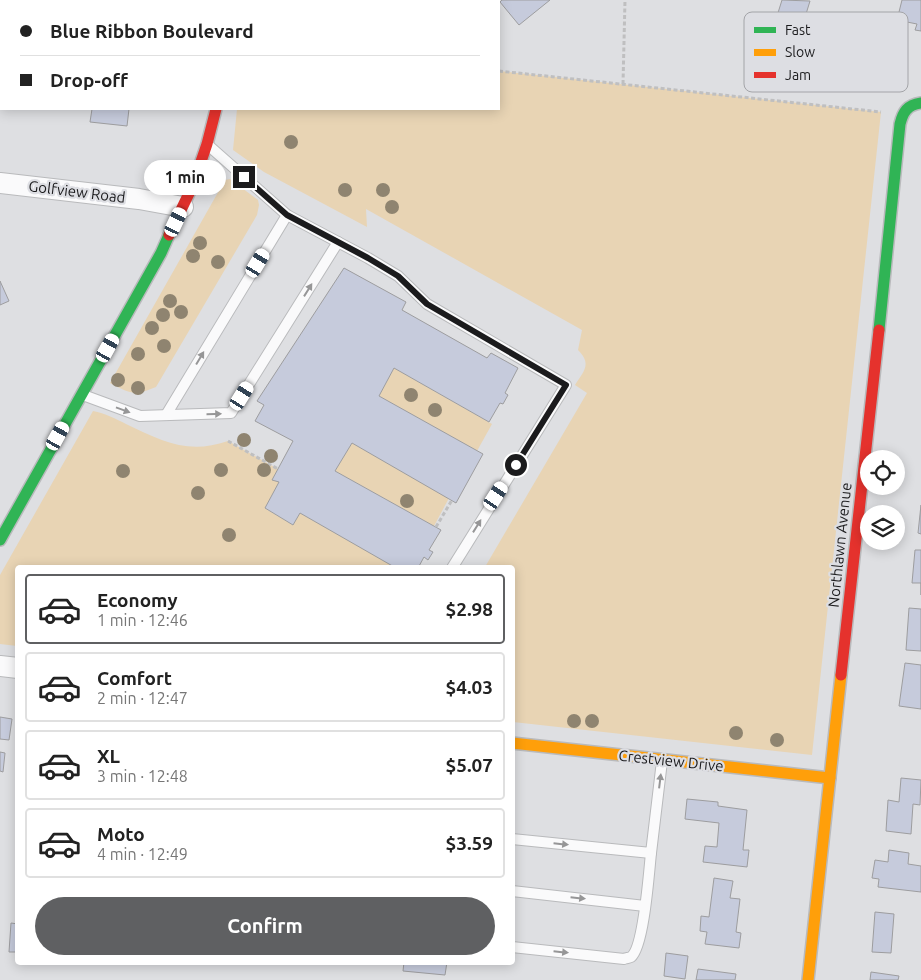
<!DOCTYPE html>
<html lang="en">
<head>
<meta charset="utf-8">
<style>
  :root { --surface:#fff; --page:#f6f6f6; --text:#222; --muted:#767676; --line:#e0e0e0; --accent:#5f6062 }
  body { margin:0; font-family:Ubuntu,sans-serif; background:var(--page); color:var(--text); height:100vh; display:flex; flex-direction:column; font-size:19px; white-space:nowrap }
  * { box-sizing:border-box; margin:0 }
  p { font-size:16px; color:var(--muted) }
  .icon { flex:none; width:28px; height:28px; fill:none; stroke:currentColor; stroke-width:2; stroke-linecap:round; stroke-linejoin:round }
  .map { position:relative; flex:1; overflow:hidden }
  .side { position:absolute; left:15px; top:565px; width:500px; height:400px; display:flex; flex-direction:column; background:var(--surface); border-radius:5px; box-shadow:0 2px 12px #0003 }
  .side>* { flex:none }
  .hud { position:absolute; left:0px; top:0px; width:500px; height:110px; box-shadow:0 2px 12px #0003; display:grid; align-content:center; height:110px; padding:0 20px; background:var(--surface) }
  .fabs { position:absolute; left:860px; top:450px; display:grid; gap:10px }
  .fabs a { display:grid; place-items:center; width:45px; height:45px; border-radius:50%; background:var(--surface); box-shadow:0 2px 12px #0003; font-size:25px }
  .end { position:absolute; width:22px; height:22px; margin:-11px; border:6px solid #1b1b1d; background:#fff; box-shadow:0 0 0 2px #fff }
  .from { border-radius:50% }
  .bubble { position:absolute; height:35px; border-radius:18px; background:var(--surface); box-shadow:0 2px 12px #0003; font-size:16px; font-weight:600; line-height:35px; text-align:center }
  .car { position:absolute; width:15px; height:30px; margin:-15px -8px; border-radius:6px; box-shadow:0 0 4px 1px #0007; background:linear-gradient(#fff 24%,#345 0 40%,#fff 0 76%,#345 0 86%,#fff 0) }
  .hud b { display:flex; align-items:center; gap:18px; height:48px; font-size:19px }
  .hud b+b { border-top:1px solid var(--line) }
  .hud i { width:12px; height:12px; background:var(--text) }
  ul { padding:9px 0 0; list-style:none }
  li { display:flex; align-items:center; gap:15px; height:70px; margin:0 10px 8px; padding:0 10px; border:2px solid var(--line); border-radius:5px }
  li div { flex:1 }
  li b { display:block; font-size:19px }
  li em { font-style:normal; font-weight:600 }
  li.on { border-color:var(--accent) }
  li>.icon { width:45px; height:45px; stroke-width:1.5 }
  .button { display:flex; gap:10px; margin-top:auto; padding:10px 20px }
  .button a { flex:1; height:58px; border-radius:30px; background:var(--accent); color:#fff; font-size:20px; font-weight:600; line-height:58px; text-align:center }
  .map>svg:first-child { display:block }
</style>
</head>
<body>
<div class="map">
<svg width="921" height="980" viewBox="0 0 921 980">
  <rect width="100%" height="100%" fill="#dedfe2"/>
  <g fill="#e8d4b4">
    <path d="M 499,71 L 881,112 L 812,755 L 513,722 L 512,568 L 485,567 L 587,393 L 575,385 C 584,371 592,364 578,350 L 582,330 L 366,209 L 367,227 L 264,172 L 233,150 L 237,109 L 499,109 Z"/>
    <path d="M 230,179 L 258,200 L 259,205 L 257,215 L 156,387 C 134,396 131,394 110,383 L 225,180 Z"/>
    <polygon points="394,368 492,424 477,451 379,396"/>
    <path d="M 93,411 C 105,413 116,419 126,424 C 162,441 188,455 228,441 L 278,469 L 273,480 L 279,482 L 266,509 L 293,525 L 300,513 L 396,567 L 18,568 L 17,646 L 0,644 L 0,575 Z"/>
    <polygon points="352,443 449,498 434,526 335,471"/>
  </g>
  <g fill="#c6cbdc" stroke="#9d9d9f">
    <polygon points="108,0 151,0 108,1"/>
    <polygon points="502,0 550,0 519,25 500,2"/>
    <polygon points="782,0 810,1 798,40 772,32"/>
    <polygon points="902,0 921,0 921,31 915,30 917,24 897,20"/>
    <polygon points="92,109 129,109 127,126 90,122"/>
    <polygon points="344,268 406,302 402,310 487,358 491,353 518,368 505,393 508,395 503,404 500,403 489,422 394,368 379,396 483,454 456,503 352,443 335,471 441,530 429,550 433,552 428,560 424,557 418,568 396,568 300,513 293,525 265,508 279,482 272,480 293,441 255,421 264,405 257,401"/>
    <polygon points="0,281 9,301 0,305"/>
    <polygon points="921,505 921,534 918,533"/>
    <polygon points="915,550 921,550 921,595 921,583 912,583"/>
    <polygon points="909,608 921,609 921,651 906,650"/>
    <polygon points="905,663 921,665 921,709 899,706"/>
    <polygon points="0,717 12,719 9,740 0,739"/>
    <polygon points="0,752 5,753 3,772 0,771"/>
    <polygon points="901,778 921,780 920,805 913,804 911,834 886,831 888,800 899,802"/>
    <polygon points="687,799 718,802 718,806 747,810 743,850 749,850 747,867 703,862 705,846 717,847 719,823 685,819"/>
    <polygon points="889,850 909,853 908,864 921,866 921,892 878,887 879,879 872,878 875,860 888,862"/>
    <polygon points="714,878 733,881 730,898 740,899 736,932 741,933 739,948 705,944 707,932 700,931 701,916 709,917"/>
    <polygon points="875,912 894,914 891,953 872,952"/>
    <polygon points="11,923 18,924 18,952 9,952"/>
    <polygon points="666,953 688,956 685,979 664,976"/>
    <polygon points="404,962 447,962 445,975 403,971"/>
    <polygon points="698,969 736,974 735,980 696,980"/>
    <polygon points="871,972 899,976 898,980 870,980"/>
  </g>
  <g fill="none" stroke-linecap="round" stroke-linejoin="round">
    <defs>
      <g id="lane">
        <polyline points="208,145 287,215 368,258 398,276 427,304 566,385 452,568"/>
        <polyline points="83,395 140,416 231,413 338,242"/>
        <polyline points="166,415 287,215"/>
        <polyline points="512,839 651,853 662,761"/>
        <polyline points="512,891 645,906"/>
        <path d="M 512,947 L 624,959 C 626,958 629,958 631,957 C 644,947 649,871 651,853"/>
      </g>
      <g id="street">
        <polyline points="0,183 139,199 183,207"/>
        <polyline points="0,666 18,668"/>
      </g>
      <g id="fast">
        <path d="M 879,330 L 900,124 C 903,112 907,105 921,103"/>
        <polyline points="0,540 161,253 169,235"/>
      </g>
      <g id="slow">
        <polyline points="512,743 830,778"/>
        <polyline points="808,980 841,675"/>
      </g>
      <g id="jam">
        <polyline points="231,0 231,1"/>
        <polyline points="169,235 193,185 207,144 216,109"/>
        <polyline points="841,675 879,330"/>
      </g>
    </defs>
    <use href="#lane" stroke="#b9babc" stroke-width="12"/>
    <use href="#street" stroke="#b9babc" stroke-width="22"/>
    <use href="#fast" stroke="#b9babc" stroke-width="14"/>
    <use href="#slow" stroke="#b9babc" stroke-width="14"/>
    <use href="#jam" stroke="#b9babc" stroke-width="14"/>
    <g stroke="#bfbfc0" stroke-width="3" stroke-dasharray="4 2.5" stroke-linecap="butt">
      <polyline points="499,71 881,112"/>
      <polyline points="623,84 625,0"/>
      <polyline points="228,441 278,469"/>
      <polyline points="436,527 452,500"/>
    </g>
    <use href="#lane" stroke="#fafafb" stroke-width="10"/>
    <use href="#street" stroke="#fafafb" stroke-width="20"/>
    <use href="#fast" stroke="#30b455" stroke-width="11"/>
    <use href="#slow" stroke="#ff9f0a" stroke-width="11"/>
    <use href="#jam" stroke="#e5322d" stroke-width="11"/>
  </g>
  <g fill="#8f8470">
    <circle cx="291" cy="142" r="7"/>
    <circle cx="345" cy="190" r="7"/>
    <circle cx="383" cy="190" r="7"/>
    <circle cx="392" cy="207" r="7"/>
    <circle cx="200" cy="243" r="7"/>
    <circle cx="193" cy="256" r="7"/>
    <circle cx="218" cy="262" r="7"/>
    <circle cx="170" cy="301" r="7"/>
    <circle cx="181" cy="312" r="7"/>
    <circle cx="163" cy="315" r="7"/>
    <circle cx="152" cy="328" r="7"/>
    <circle cx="164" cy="346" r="7"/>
    <circle cx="138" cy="354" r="7"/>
    <circle cx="118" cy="380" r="7"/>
    <circle cx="138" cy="388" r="7"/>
    <circle cx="411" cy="395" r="7"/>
    <circle cx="435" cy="410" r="7"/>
    <circle cx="244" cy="440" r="7"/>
    <circle cx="271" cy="456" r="7"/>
    <circle cx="221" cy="470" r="7"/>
    <circle cx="264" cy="470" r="7"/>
    <circle cx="123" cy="471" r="7"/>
    <circle cx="198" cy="493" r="7"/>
    <circle cx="407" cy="501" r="7"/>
    <circle cx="229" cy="535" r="7"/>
    <circle cx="574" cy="721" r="7"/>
    <circle cx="592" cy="721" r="7"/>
    <circle cx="736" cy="733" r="7"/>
    <circle cx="777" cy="740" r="7"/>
  </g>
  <defs><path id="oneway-solid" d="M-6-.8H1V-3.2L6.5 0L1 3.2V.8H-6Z" transform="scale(1.25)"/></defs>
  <g fill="#969697">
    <use href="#oneway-solid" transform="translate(308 290) rotate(-58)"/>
    <use href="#oneway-solid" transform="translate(200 358) rotate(-59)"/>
    <use href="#oneway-solid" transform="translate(123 410) rotate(20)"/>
    <use href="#oneway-solid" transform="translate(214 414) rotate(-1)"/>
    <use href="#oneway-solid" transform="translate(477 526) rotate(-58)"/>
    <use href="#oneway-solid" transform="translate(660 781) rotate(-83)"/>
    <use href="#oneway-solid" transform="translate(561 844) rotate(6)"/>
    <use href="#oneway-solid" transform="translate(578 898) rotate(6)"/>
    <use href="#oneway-solid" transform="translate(561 952) rotate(6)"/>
  </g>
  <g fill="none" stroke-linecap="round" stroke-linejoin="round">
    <polyline stroke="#1b1b1d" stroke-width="6" points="244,177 287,215 368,258 398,276 427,304 566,385 516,465"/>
  </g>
  <g text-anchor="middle" stroke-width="4.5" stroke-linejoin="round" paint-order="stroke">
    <g font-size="15" fill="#1b1b1d" stroke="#dddee3">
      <text transform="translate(77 192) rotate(7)" y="5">Golfview Road</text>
      <text transform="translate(840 545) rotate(-84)" y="5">Northlawn Avenue</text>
      <text transform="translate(671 761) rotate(6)" y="5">Crestview Drive</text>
    </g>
  </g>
  <rect x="744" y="12" width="164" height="80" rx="8" fill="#dddee3" stroke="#a3a4a8" stroke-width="1"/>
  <rect x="754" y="27" width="22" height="6" fill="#30b455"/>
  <rect x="754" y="49" width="22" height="7" fill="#ff9f0a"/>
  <rect x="754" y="72" width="22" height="6" fill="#e5322d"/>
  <g font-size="14" fill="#1b1b1d">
    <text x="785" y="35">Fast</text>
    <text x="785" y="57">Slow</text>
    <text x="785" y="80">Jam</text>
  </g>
</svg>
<div class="fabs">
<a><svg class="icon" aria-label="locate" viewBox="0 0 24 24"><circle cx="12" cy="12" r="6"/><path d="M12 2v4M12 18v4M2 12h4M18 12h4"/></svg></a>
<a><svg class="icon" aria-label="layers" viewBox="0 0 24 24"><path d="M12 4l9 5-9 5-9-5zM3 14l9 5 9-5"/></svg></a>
</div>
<i class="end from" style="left:516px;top:465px"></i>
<i class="end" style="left:244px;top:177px"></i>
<div class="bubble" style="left:144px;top:160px;width:82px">1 min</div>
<i class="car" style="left:176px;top:222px;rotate:25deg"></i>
<i class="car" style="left:258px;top:263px;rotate:31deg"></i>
<i class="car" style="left:108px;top:348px;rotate:29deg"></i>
<i class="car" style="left:242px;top:396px;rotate:32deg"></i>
<i class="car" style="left:58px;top:436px;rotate:29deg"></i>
<i class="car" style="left:496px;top:496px;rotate:33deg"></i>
<div class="hud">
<b><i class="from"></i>Blue Ribbon Boulevard</b>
<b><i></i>Drop-off</b>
</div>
<section class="side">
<ul>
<li class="on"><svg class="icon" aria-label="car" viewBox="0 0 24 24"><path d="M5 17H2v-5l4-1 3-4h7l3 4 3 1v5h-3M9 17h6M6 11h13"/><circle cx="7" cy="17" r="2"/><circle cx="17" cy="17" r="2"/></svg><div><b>Economy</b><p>1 min · 12:46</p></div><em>$2.98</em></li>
<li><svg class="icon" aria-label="car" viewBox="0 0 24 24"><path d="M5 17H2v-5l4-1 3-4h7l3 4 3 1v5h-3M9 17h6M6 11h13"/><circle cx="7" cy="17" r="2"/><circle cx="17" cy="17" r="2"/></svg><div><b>Comfort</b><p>2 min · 12:47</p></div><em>$4.03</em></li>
<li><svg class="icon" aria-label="car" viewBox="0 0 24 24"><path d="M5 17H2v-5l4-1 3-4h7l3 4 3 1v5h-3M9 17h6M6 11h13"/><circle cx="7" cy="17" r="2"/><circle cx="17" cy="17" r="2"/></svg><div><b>XL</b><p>3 min · 12:48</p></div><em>$5.07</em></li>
<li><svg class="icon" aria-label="car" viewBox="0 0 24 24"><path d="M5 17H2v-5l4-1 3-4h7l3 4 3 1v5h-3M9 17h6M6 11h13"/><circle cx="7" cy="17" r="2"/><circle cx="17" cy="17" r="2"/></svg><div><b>Moto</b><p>4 min · 12:49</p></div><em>$3.59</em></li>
</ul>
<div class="button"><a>Confirm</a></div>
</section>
</div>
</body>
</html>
